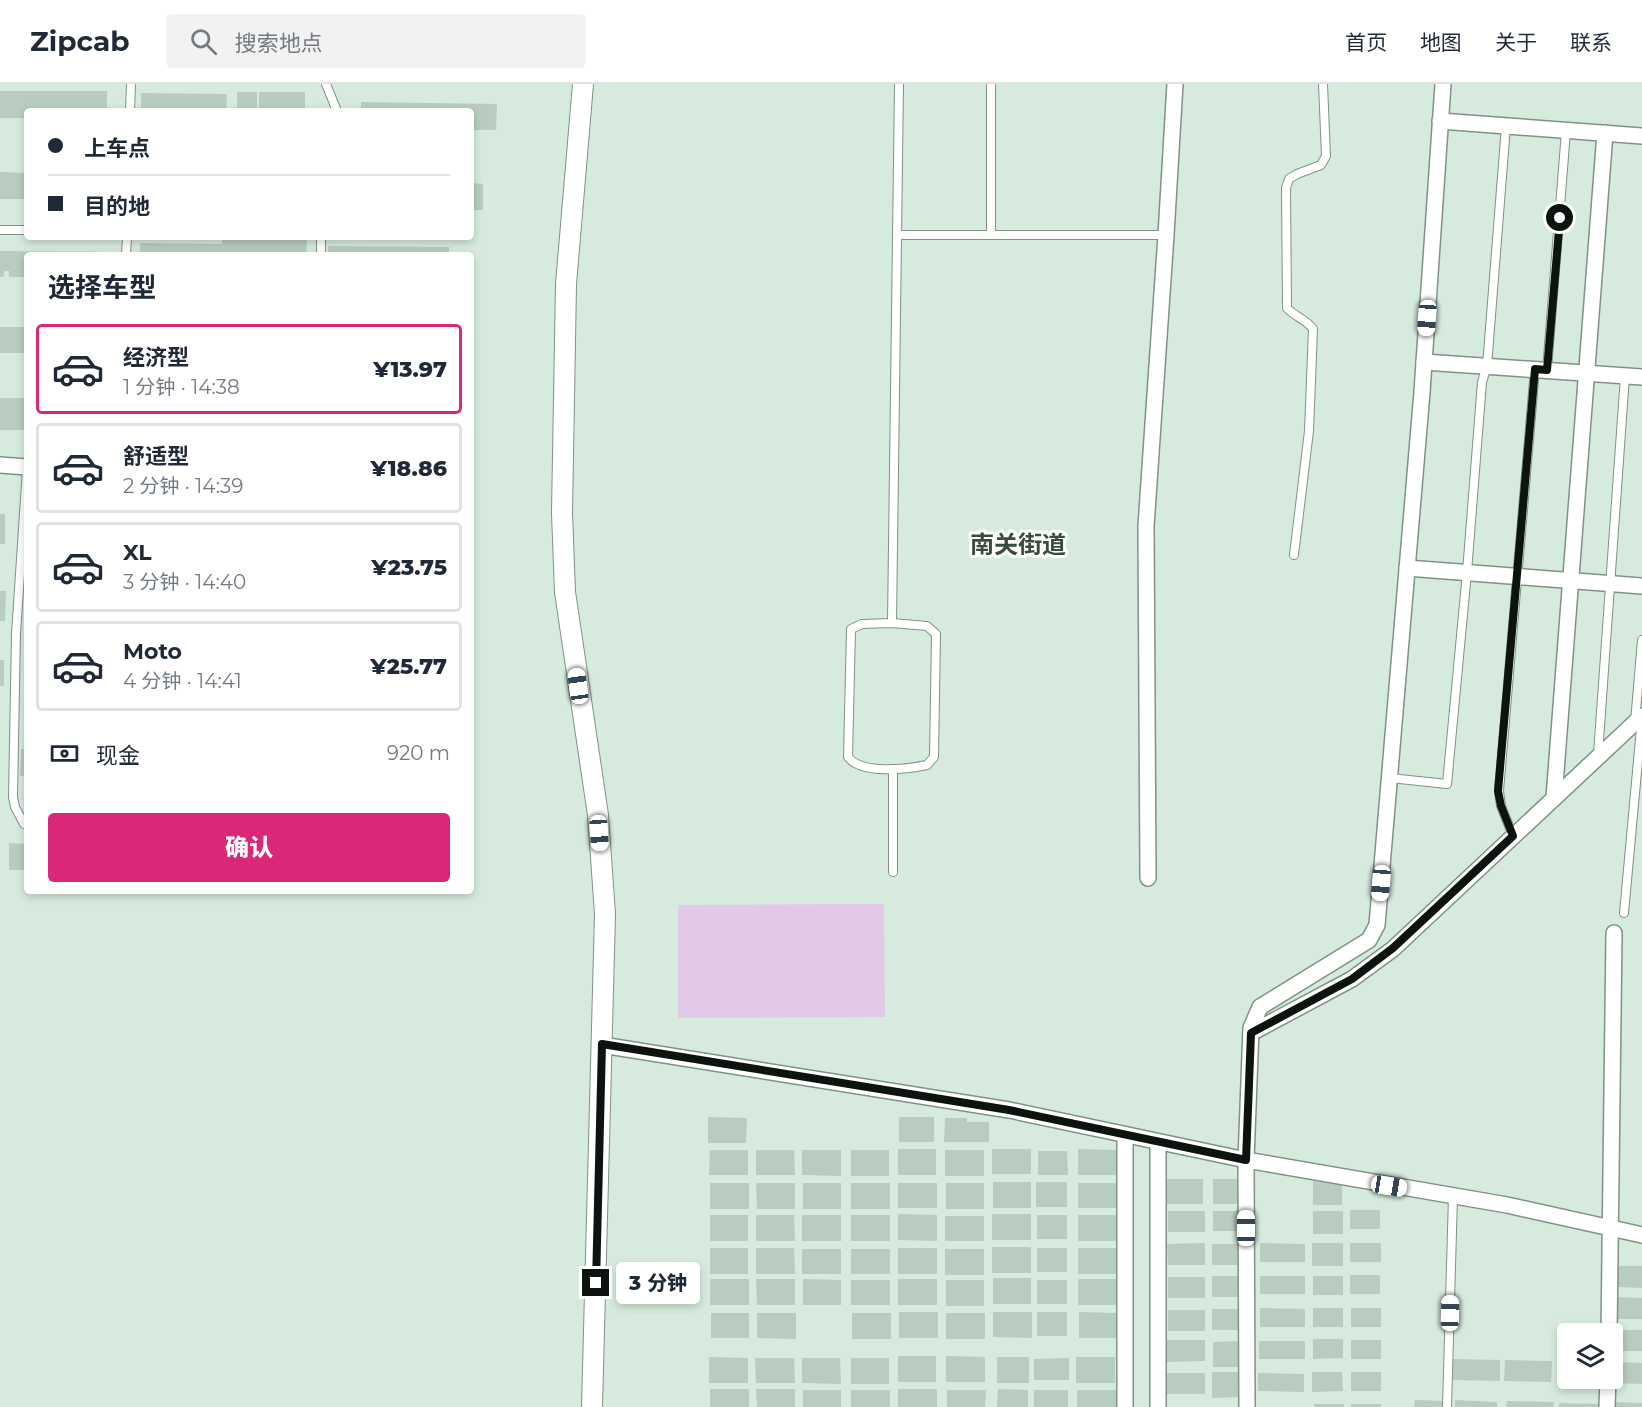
<!DOCTYPE html>
<html lang="zh">
<head>
<meta charset="utf-8">
<style>
  :root { --surface:#fff; --page:#f2f2f3; --text:#1f2937; --muted:#747a83; --line:#e0e1e3; --accent:#db2777 }
  body { margin:0; font-family:Montserrat,"Noto Sans SC",sans-serif; background:var(--page); color:var(--text); height:100vh; display:flex; flex-direction:column; font-size:22px; white-space:nowrap }
  * { box-sizing:border-box; margin:0 }
  p { font-size:20px; color:var(--muted) }
  .icon { flex:none; width:33px; height:33px; fill:none; stroke:currentColor; stroke-width:2; stroke-linecap:round; stroke-linejoin:round }
  .map { position:relative; flex:1; overflow:hidden }
  .sheet { position:absolute; left:24px; top:168px; width:450px; height:642px; display:flex; flex-direction:column; background:var(--surface); border-radius:6px; box-shadow:0 3px 9px #0003 }
  .sheet>* { flex:none }
  .guide { position:absolute; left:24px; top:24px; width:450px; height:132px; border-radius:6px; box-shadow:0 3px 9px #0003; display:grid; align-content:center; height:132px; padding:0 24px; background:var(--surface) }
  .fabs { position:absolute; left:1557px; top:1239px; display:grid; gap:12px }
  .fabs a { display:grid; place-items:center; width:66px; height:66px; border-radius:6px; background:var(--surface); box-shadow:0 3px 9px #0003; font-size:30px }
  .end { position:absolute; width:27px; height:27px; margin:-14px; border:8px solid #0d1410; background:#fff; box-shadow:0 0 0 3px #fff }
  .from { border-radius:50% }
  .bubble { position:absolute; height:42px; border-radius:6px; background:var(--surface); box-shadow:0 3px 9px #0003; font-size:20px; font-weight:800; line-height:42px; text-align:center }
  .car { position:absolute; width:18px; height:36px; margin:-18px -9px; border-radius:8px; box-shadow:0 0 4px 2px #0007; background:linear-gradient(#fff 24%,#345 0 40%,#fff 0 76%,#345 0 86%,#fff 0) }
  .guide b { display:flex; align-items:center; gap:21px; height:57px; font-size:22px }
  .guide b+b { border-top:2px solid var(--line) }
  .guide i { width:15px; height:15px; background:var(--text) }
  ul { padding:0; list-style:none }
  li { display:flex; align-items:center; gap:18px; height:90px; margin:0 12px 9px; padding:0 12px; border:3px solid var(--line); border-radius:6px }
  li div { flex:1 }
  li b { display:block; font-size:22px }
  li em { font-style:normal; font-weight:800 }
  li.current { border-color:var(--accent) }
  li>.icon { width:54px; height:54px; stroke-width:1.5 }
  h2 { padding:0 24px; font-size:27px; line-height:72px }
  .pay { display:flex; align-items:center; gap:15px; height:66px; padding:0 24px; font-size:22px }
  .pay p { margin-inline-start:auto }
  .primary-button { display:flex; gap:12px; margin-top:auto; padding:12px 24px }
  .primary-button a { flex:1; height:69px; border-radius:6px; background:var(--accent); color:#fff; font-size:24px; font-weight:800; line-height:69px; text-align:center }
  header { display:flex; align-items:center; gap:36px; box-sizing:border-box; height:84px; padding:0 30px; background:var(--surface); border-bottom:2px solid var(--line) }
  header strong { font-size:28px }
  nav { display:flex; gap:33px; margin-inline-start:auto; font-size:21px }
  .search { width:420px; height:54px; background:var(--page); display:flex; align-items:center; gap:15px; box-sizing:border-box; padding:0 21px; border-radius:6px; color:var(--muted); font-size:22px }
  .map>svg:first-child { display:block }
</style>
</head>
<body>
<header>
<strong>Zipcab</strong>
<div class="search"><svg class="icon" aria-label="search" viewBox="0 0 24 24"><circle cx="10" cy="10" r="6"/><path d="M15 15l6 6"/></svg>搜索地点</div>
<nav><a>首页</a><a>地图</a><a>关于</a><a>联系</a></nav>
</header>
<div class="map">
<svg width="1642" height="1323" viewBox="0 0 1642 1323">
  <rect width="100%" height="100%" fill="#d6ebde"/>
  <polygon fill="#e2c9e7" points="884,820 885,933 678,934 678,821"/>
  <g fill="#b8ccbf">
    <polygon points="0,7 107,7 107,27 27,27 27,34 0,34"/>
    <rect x="237" y="8" width="20" height="19"/>
    <rect x="259" y="8" width="46" height="19"/>
    <polygon points="141,9 227,10 226,27 141,27"/>
    <polygon points="361,18 497,20 496,46 471,46 471,27 361,27"/>
    <polygon points="0,88 27,89 27,115 0,115"/>
    <polygon points="471,99 483,100 483,126 471,126"/>
    <polygon points="222,153 307,153 306,171 140,171 140,159 222,160"/>
    <polygon points="328,162 449,163 449,171 328,171"/>
    <polygon points="0,167 116,168 116,171 27,171 27,193 9,193 9,187 4,187 4,193 0,193"/>
    <rect x="0" y="243" width="27" height="26"/>
    <rect x="0" y="314" width="27" height="32"/>
    <rect x="0" y="430" width="5" height="30"/>
    <polygon points="0,507 6,507 5,537 0,537"/>
    <rect x="0" y="576" width="4" height="26"/>
    <polygon points="21,665 27,665 27,692 20,692"/>
    <polygon points="9,759 27,760 27,786 9,786"/>
    <polygon points="708,1033 747,1034 746,1059 708,1059"/>
    <rect x="899" y="1033" width="35" height="25"/>
    <polygon points="945,1034 967,1034 967,1038 989,1038 989,1058 944,1058"/>
    <rect x="898" y="1065" width="38" height="26"/>
    <rect x="992" y="1065" width="39" height="25"/>
    <polygon points="1078,1065 1116,1066 1116,1091 1078,1091"/>
    <polygon points="710,1066 748,1066 748,1091 709,1091"/>
    <polygon points="756,1066 794,1066 795,1091 756,1091"/>
    <polygon points="802,1066 841,1066 841,1092 802,1091"/>
    <rect x="851" y="1066" width="38" height="26"/>
    <rect x="945" y="1066" width="39" height="26"/>
    <polygon points="1038,1067 1067,1067 1068,1091 1038,1091"/>
    <rect x="1166" y="1095" width="37" height="25"/>
    <rect x="1213" y="1095" width="30" height="25"/>
    <polygon points="1313,1097 1342,1100 1342,1121 1313,1121"/>
    <rect x="993" y="1098" width="38" height="26"/>
    <rect x="1036" y="1098" width="31" height="25"/>
    <rect x="710" y="1099" width="39" height="26"/>
    <polygon points="756,1099 795,1099 795,1125 757,1125"/>
    <rect x="803" y="1099" width="38" height="26"/>
    <rect x="851" y="1099" width="39" height="26"/>
    <rect x="898" y="1099" width="39" height="25"/>
    <rect x="946" y="1099" width="38" height="26"/>
    <rect x="1078" y="1099" width="39" height="25"/>
    <rect x="1350" y="1126" width="30" height="19"/>
    <rect x="1168" y="1127" width="37" height="21"/>
    <rect x="1213" y="1127" width="30" height="20"/>
    <rect x="1313" y="1127" width="30" height="23"/>
    <polygon points="898,1130 937,1131 937,1157 898,1156"/>
    <rect x="992" y="1130" width="39" height="26"/>
    <rect x="710" y="1131" width="38" height="26"/>
    <polygon points="756,1131 794,1131 795,1157 756,1157"/>
    <rect x="802" y="1131" width="39" height="26"/>
    <rect x="851" y="1131" width="39" height="26"/>
    <rect x="1037" y="1131" width="30" height="24"/>
    <rect x="1078" y="1131" width="39" height="26"/>
    <rect x="945" y="1132" width="39" height="25"/>
    <polygon points="1205,1159 1205,1181 1168,1181 1167,1160"/>
    <polygon points="1260,1159 1305,1160 1305,1178 1260,1178"/>
    <rect x="1312" y="1159" width="31" height="23"/>
    <rect x="1350" y="1159" width="31" height="19"/>
    <rect x="1212" y="1160" width="30" height="21"/>
    <rect x="992" y="1163" width="39" height="26"/>
    <rect x="710" y="1164" width="38" height="26"/>
    <polygon points="756,1164 794,1164 795,1190 756,1190"/>
    <rect x="898" y="1164" width="39" height="26"/>
    <rect x="1037" y="1164" width="30" height="24"/>
    <rect x="1078" y="1164" width="39" height="26"/>
    <rect x="802" y="1165" width="39" height="25"/>
    <rect x="851" y="1165" width="39" height="25"/>
    <rect x="945" y="1165" width="39" height="26"/>
    <polygon points="1618,1182 1642,1182 1642,1204 1618,1203"/>
    <rect x="1350" y="1191" width="30" height="19"/>
    <rect x="1212" y="1192" width="31" height="21"/>
    <rect x="1260" y="1192" width="45" height="18"/>
    <rect x="1313" y="1192" width="30" height="19"/>
    <rect x="1168" y="1193" width="37" height="21"/>
    <rect x="993" y="1194" width="38" height="26"/>
    <rect x="710" y="1195" width="39" height="26"/>
    <polygon points="756,1195 795,1195 795,1221 757,1221"/>
    <polygon points="803,1195 841,1196 841,1221 803,1221"/>
    <rect x="898" y="1195" width="39" height="26"/>
    <rect x="1078" y="1195" width="39" height="26"/>
    <rect x="851" y="1196" width="39" height="25"/>
    <rect x="946" y="1196" width="38" height="26"/>
    <rect x="1037" y="1196" width="30" height="24"/>
    <polygon points="1616,1213 1642,1214 1642,1235 1616,1235"/>
    <polygon points="1260,1224 1305,1225 1305,1243 1260,1243"/>
    <rect x="1313" y="1224" width="30" height="19"/>
    <rect x="1351" y="1224" width="30" height="19"/>
    <rect x="1212" y="1225" width="31" height="21"/>
    <rect x="1168" y="1226" width="37" height="21"/>
    <rect x="899" y="1228" width="39" height="26"/>
    <polygon points="993,1228 1032,1228 1032,1254 993,1253"/>
    <rect x="1037" y="1228" width="30" height="24"/>
    <polygon points="1079,1228 1118,1229 1118,1254 1079,1254"/>
    <rect x="711" y="1229" width="38" height="25"/>
    <polygon points="757,1229 796,1229 796,1255 757,1254"/>
    <rect x="852" y="1229" width="39" height="26"/>
    <rect x="946" y="1229" width="39" height="26"/>
    <rect x="1617" y="1246" width="25" height="21"/>
    <polygon points="1313,1255 1343,1255 1343,1274 1313,1275"/>
    <polygon points="1167,1256 1205,1256 1205,1277 1167,1278"/>
    <rect x="1351" y="1256" width="30" height="19"/>
    <polygon points="1243,1257 1243,1283 1213,1283 1213,1258"/>
    <rect x="1259" y="1257" width="46" height="18"/>
    <rect x="898" y="1272" width="38" height="26"/>
    <polygon points="946,1272 985,1273 985,1298 946,1298"/>
    <polygon points="709,1273 748,1274 748,1299 709,1299"/>
    <rect x="997" y="1273" width="32" height="26"/>
    <rect x="1076" y="1273" width="39" height="26"/>
    <polygon points="755,1274 794,1274 795,1299 756,1299"/>
    <polygon points="802,1274 840,1274 841,1300 802,1299"/>
    <rect x="851" y="1274" width="38" height="26"/>
    <polygon points="1069,1274 1069,1296 1034,1296 1034,1275"/>
    <polygon points="1453,1275 1500,1276 1500,1297 1453,1296"/>
    <polygon points="1505,1276 1552,1277 1551,1298 1504,1297"/>
    <polygon points="1615,1278 1642,1279 1642,1300 1614,1299"/>
    <polygon points="1212,1288 1243,1288 1243,1313 1212,1314"/>
    <polygon points="1312,1288 1342,1288 1343,1307 1312,1308"/>
    <rect x="1351" y="1288" width="30" height="19"/>
    <rect x="1167" y="1289" width="38" height="21"/>
    <polygon points="1258,1289 1304,1290 1304,1308 1258,1307"/>
    <rect x="710" y="1305" width="39" height="18"/>
    <polygon points="756,1305 795,1305 795,1323 757,1323"/>
    <rect x="898" y="1305" width="39" height="18"/>
    <polygon points="998,1305 1028,1306 1028,1323 997,1323"/>
    <rect x="803" y="1306" width="38" height="17"/>
    <rect x="851" y="1306" width="39" height="17"/>
    <polygon points="947,1306 986,1306 985,1323 947,1323"/>
    <rect x="1034" y="1306" width="34" height="17"/>
    <rect x="1077" y="1306" width="39" height="17"/>
    <polygon points="1415,1316 1445,1317 1445,1323 1414,1323"/>
    <polygon points="1455,1316 1497,1318 1497,1323 1455,1323"/>
    <polygon points="1507,1317 1554,1318 1553,1323 1506,1323"/>
    <polygon points="1614,1318 1642,1319 1642,1323 1614,1323"/>
    <polygon points="1559,1319 1602,1320 1602,1323 1559,1323"/>
    <rect x="1314" y="1320" width="30" height="3"/>
    <rect x="1351" y="1320" width="30" height="3"/>
  </g>
  <g fill="none" stroke-linecap="round" stroke-linejoin="round">
    <defs>
      <g id="service">
        <polyline points="326,0 337,27"/>
        <polyline points="130,27 131,0"/>
        <polyline points="0,146 27,146"/>
        <polyline points="897,151 1166,151"/>
        <polyline points="991,151 991,0"/>
        <polyline points="126,171 127,153"/>
        <polyline points="321,171 321,153"/>
        <polyline points="1547,286 1566,47"/>
        <path d="M 1294,471 L 1309,347 L 1313,245 C 1306,235 1295,233 1287,224 L 1286,104 L 1289,95 L 1297,90 L 1321,81 L 1326,72 L 1323,0"/>
        <polyline points="892,539 899,0"/>
        <path d="M 892,539 L 927,542 L 936,550 L 934,673 L 927,681 C 907,685 862,691 848,673 L 851,545 L 862,540 Z"/>
        <polyline points="1635,638 1642,556"/>
        <polyline points="1598,670 1625,292"/>
        <polyline points="893,685 893,788"/>
        <polyline points="1390,694 1447,700 1467,488 1482,298 1487,282 1506,42"/>
        <polyline points="24,740 15,723 13,713 16,550 27,385"/>
        <polyline points="1513,752 1501,722 1499,707 1535,285"/>
        <polyline points="1624,829 1642,633"/>
        <polyline points="1447,1323 1453,1112"/>
      </g>
      <g id="minor">
        <polyline points="1440,37 1642,52"/>
        <polyline points="1424,278 1642,293"/>
        <polyline points="0,381 27,383"/>
        <polyline points="1407,484 1642,502"/>
        <polyline points="1554,714 1605,49"/>
        <polyline points="1148,794 1146,442 1166,151 1175,0"/>
        <polyline points="1251,949 1352,895 1393,865 1642,632"/>
        <polyline points="602,961 1009,1026 1246,1076 1507,1121 1642,1151"/>
        <polyline points="1609,1250 1614,849"/>
        <polyline points="1125,1323 1125,1051"/>
        <polyline points="1158,1323 1158,1058"/>
        <polyline points="1247,1323 1246,1076 1251,944 1260,923 1369,856 1377,841 1422,308 1443,0"/>
        <polyline points="1607,1323 1608,1294"/>
      </g>
      <polyline id="tertiary" points="583,0 566,200 562,429 565,508 598,731 605,830 592,1323"/>
    </defs>
    <use href="#service" stroke="#7f9285" stroke-width="10"/>
    <use href="#minor" stroke="#7f9285" stroke-width="18"/>
    <use href="#tertiary" stroke="#7f9285" stroke-width="22"/>
    <use href="#service" stroke="#fff" stroke-width="8"/>
    <use href="#minor" stroke="#fff" stroke-width="15"/>
    <use href="#tertiary" stroke="#fff" stroke-width="20"/>
  </g>
  <g fill="none" stroke-linecap="round" stroke-linejoin="round">
    <polyline stroke="#0d1410" stroke-width="8" points="596,1199 602,960 1009,1026 1246,1076 1251,949 1352,895 1393,864 1513,752 1501,722 1498,707 1535,285 1547,286 1560,134"/>
  </g>
  <g text-anchor="middle" stroke-width="6" stroke-linejoin="round" paint-order="stroke">
    <g font-size="24" font-weight="bold" fill="#394a3f" stroke="#fff">
      <text x="1018" y="469">南关街道</text>
    </g>
  </g>
</svg>
<div class="fabs">
<a><svg class="icon" aria-label="layers" viewBox="0 0 24 24"><path d="M12 4l9 5-9 5-9-5zM3 14l9 5 9-5"/></svg></a>
</div>
<i class="end from" style="left:1560px;top:134px"></i>
<i class="end" style="left:596px;top:1199px"></i>
<div class="bubble" style="left:616px;top:1178px;width:84px">3 分钟</div>
<i class="car" style="left:1427px;top:234px;rotate:184deg"></i>
<i class="car" style="left:578px;top:602px;rotate:352deg"></i>
<i class="car" style="left:599px;top:749px;rotate:176deg"></i>
<i class="car" style="left:1381px;top:799px;rotate:185deg"></i>
<i class="car" style="left:1389px;top:1102px;rotate:99deg"></i>
<i class="car" style="left:1246px;top:1144px;rotate:0deg"></i>
<i class="car" style="left:1450px;top:1229px;rotate:1deg"></i>
<div class="guide">
<b><i class="from"></i>上车点</b>
<b><i></i>目的地</b>
</div>
<section class="sheet">
<h2>选择车型</h2>
<ul>
<li class="current"><svg class="icon" aria-label="car" viewBox="0 0 24 24"><path d="M5 17H2v-5l4-1 3-4h7l3 4 3 1v5h-3M9 17h6M6 11h13"/><circle cx="7" cy="17" r="2"/><circle cx="17" cy="17" r="2"/></svg><div><b>经济型</b><p>1 分钟 · 14:38</p></div><em>¥13.97</em></li>
<li><svg class="icon" aria-label="car" viewBox="0 0 24 24"><path d="M5 17H2v-5l4-1 3-4h7l3 4 3 1v5h-3M9 17h6M6 11h13"/><circle cx="7" cy="17" r="2"/><circle cx="17" cy="17" r="2"/></svg><div><b>舒适型</b><p>2 分钟 · 14:39</p></div><em>¥18.86</em></li>
<li><svg class="icon" aria-label="car" viewBox="0 0 24 24"><path d="M5 17H2v-5l4-1 3-4h7l3 4 3 1v5h-3M9 17h6M6 11h13"/><circle cx="7" cy="17" r="2"/><circle cx="17" cy="17" r="2"/></svg><div><b>XL</b><p>3 分钟 · 14:40</p></div><em>¥23.75</em></li>
<li><svg class="icon" aria-label="car" viewBox="0 0 24 24"><path d="M5 17H2v-5l4-1 3-4h7l3 4 3 1v5h-3M9 17h6M6 11h13"/><circle cx="7" cy="17" r="2"/><circle cx="17" cy="17" r="2"/></svg><div><b>Moto</b><p>4 分钟 · 14:41</p></div><em>¥25.77</em></li>
</ul>
<div class="pay"><svg class="icon" aria-label="cash" viewBox="0 0 24 24"><path d="M3 7h18v10H3z"/><circle cx="12" cy="12" r="2"/></svg>现金<p>920 m</p></div>
<div class="primary-button"><a>确认</a></div>
</section>
</div>
</body>
</html>
